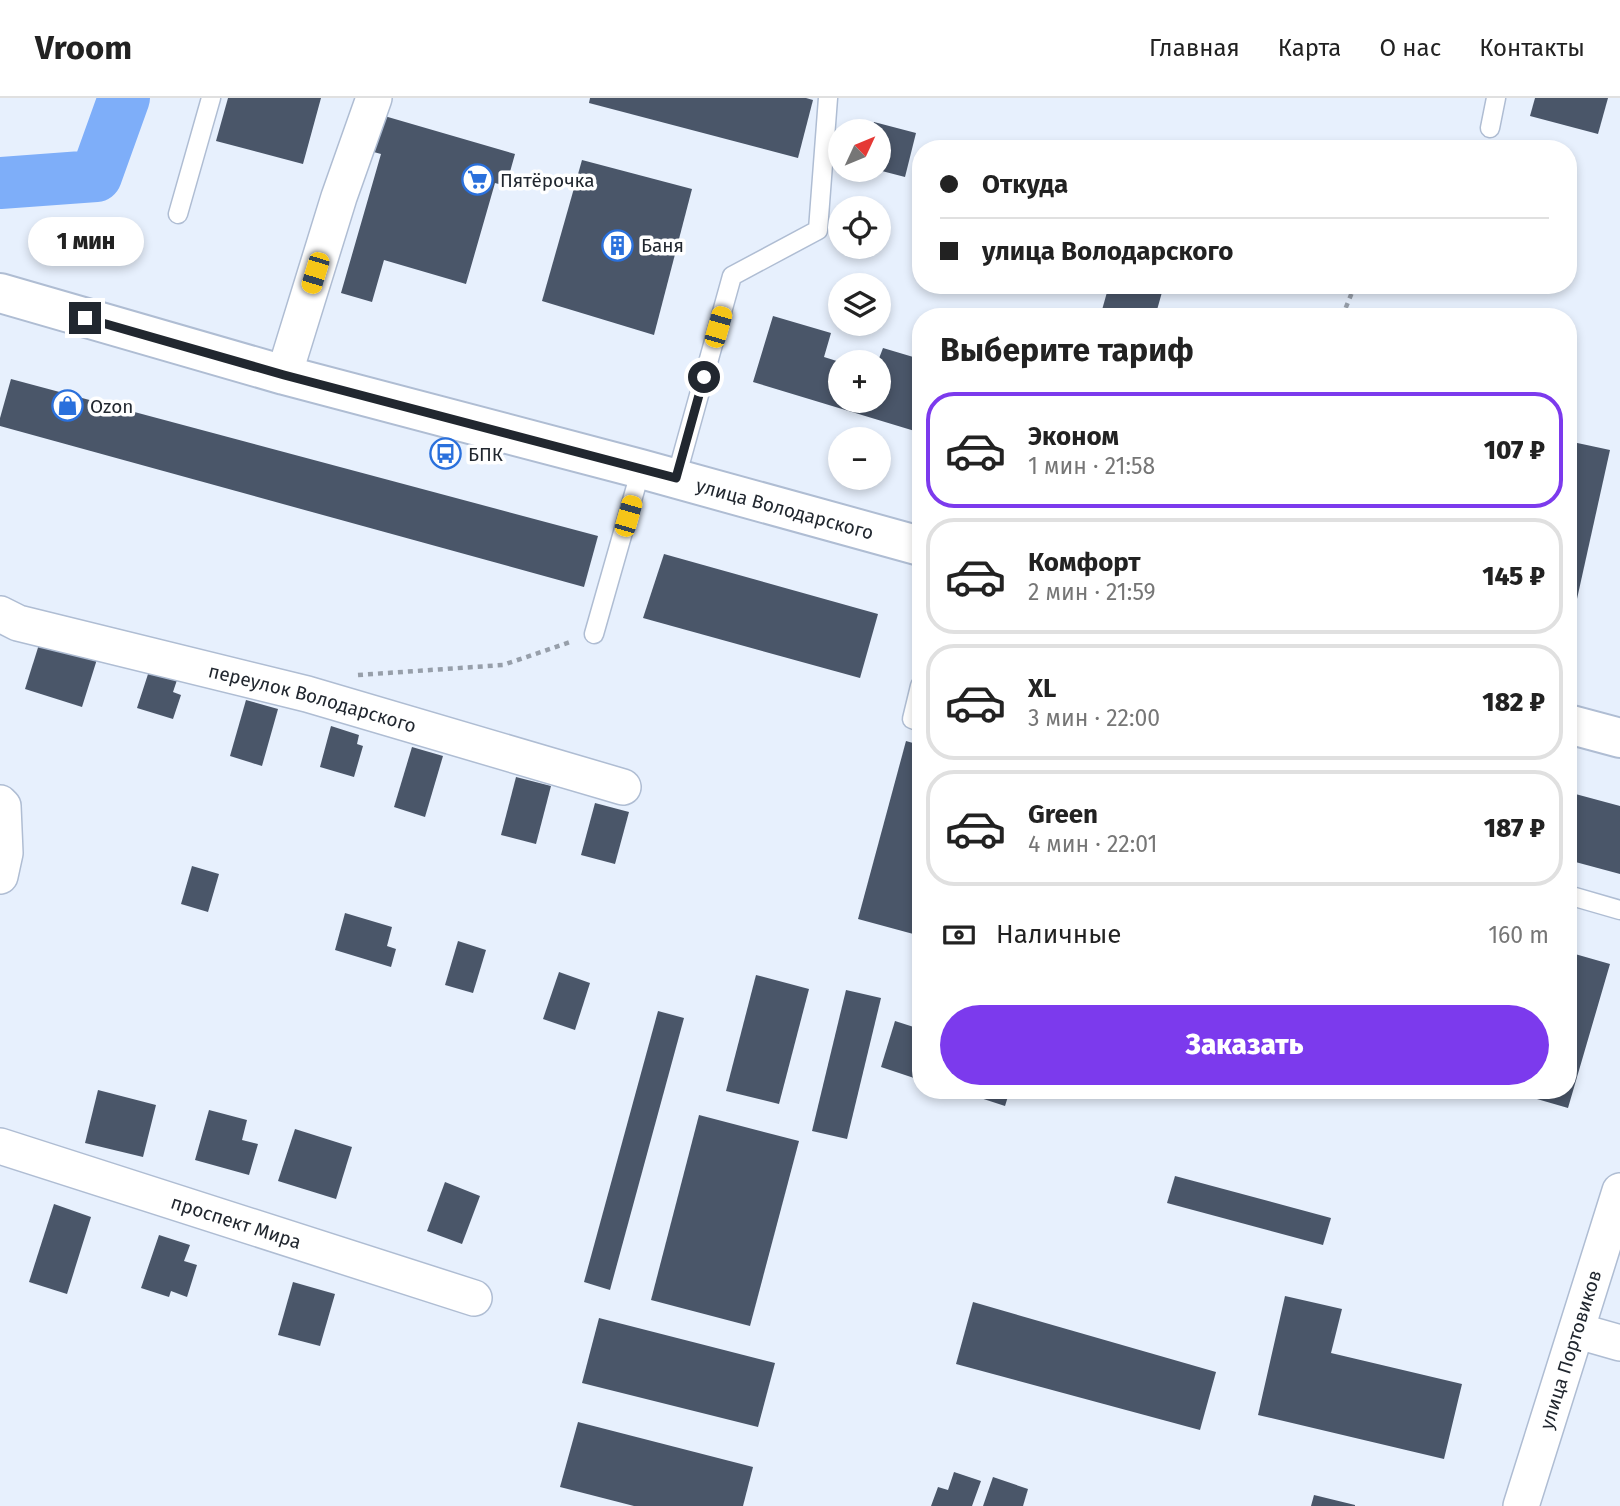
<!DOCTYPE html>
<html lang="ru">
<head>
<meta charset="utf-8">
<style>
  :root { --surface:#fff; --page:#f2f2f2; --text:#222; --muted:#767676; --line:#e0e0e0; --accent:#7c3aed }
  body { margin:0; font-family:"Fira Sans",sans-serif; background:var(--page); color:var(--text); height:100vh; display:flex; flex-direction:column; font-size:26px; white-space:nowrap }
  * { box-sizing:border-box; margin:0 }
  p { font-size:23px; color:var(--muted) }
  .icon { flex:none; width:38px; height:38px; fill:none; stroke:currentColor; stroke-width:2; stroke-linecap:round; stroke-linejoin:round }
  .map { position:relative; flex:1; overflow:hidden }
  .side { position:absolute; left:912px; top:210px; width:665px; height:791px; display:flex; flex-direction:column; background:var(--surface); border-radius:28px; box-shadow:0 4px 10px #0003 }
  .side>* { flex:none }
  .top-card { position:absolute; left:912px; top:42px; width:665px; height:154px; border-radius:28px; box-shadow:0 4px 10px #0003; display:grid; align-content:center; height:154px; padding:0 28px; background:var(--surface) }
  .needle { width:46px; rotate:46deg }
  .buttons { position:absolute; left:828px; top:21px; display:grid; gap:14px }
  .buttons a { display:grid; place-items:center; width:63px; height:63px; border-radius:50%; background:var(--surface); box-shadow:0 4px 10px #0003; font-size:35px }
  .end { position:absolute; width:32px; height:32px; margin:-16px; border:9px solid #21272f; background:#fff; box-shadow:0 0 0 4px #fff }
  .from { border-radius:50% }
  .bubble { position:absolute; height:49px; border-radius:24px; background:var(--surface); box-shadow:0 4px 10px #0003; font-size:23px; font-weight:800; line-height:49px; text-align:center }
  .car { position:absolute; width:21px; height:42px; margin:-21px -10px; border-radius:9px; box-shadow:0 0 5px 2px #0007; background:linear-gradient(#f5c518 24%,#345 0 40%,#f5c518 0 76%,#345 0 86%,#f5c518 0) }
  .top-card b { display:flex; align-items:center; gap:24px; height:66px; font-size:26px }
  .top-card b+b { border-top:2px solid var(--line) }
  .top-card i { width:18px; height:18px; background:var(--text) }
  ul { padding:0; list-style:none }
  li { display:flex; align-items:center; gap:21px; height:116px; margin:0 14px 10px; padding:0 14px; border:4px solid var(--line); border-radius:28px }
  li div { flex:1 }
  li b { display:block; font-size:26px }
  li em { font-style:normal; font-weight:800 }
  li.selected { border-color:var(--accent) }
  li>.icon { width:63px; height:63px; stroke-width:1.5 }
  h2 { padding:0 28px; font-size:32px; line-height:84px }
  .pay { display:flex; align-items:center; gap:18px; height:77px; padding:0 28px; font-size:26px }
  .pay p { margin-inline-start:auto }
  .cta { display:flex; gap:14px; margin-top:auto; padding:14px 28px }
  .cta a { flex:1; height:80px; border-radius:42px; background:var(--accent); color:#fff; font-size:28px; font-weight:800; line-height:80px; text-align:center }
  header { display:flex; align-items:center; gap:42px; box-sizing:border-box; height:98px; padding:0 35px; background:var(--surface); border-bottom:2px solid var(--line) }
  header strong { font-size:33px }
  nav { display:flex; gap:38px; margin-inline-start:auto; font-size:24px }
  .map>svg:first-child { display:block }
</style>
</head>
<body>
<header>
<strong>Vroom</strong>
<nav><a>Главная</a><a>Карта</a><a>О нас</a><a>Контакты</a></nav>
</header>
<div class="map">
<svg width="1620" height="1408" viewBox="0 0 1620 1408">
  <rect width="100%" height="100%" fill="#e7f0fd"/>
  <g fill="none" stroke-linecap="round" stroke-linejoin="round">
    <polyline stroke="#7eaef9" stroke-width="52" points="0,85 96,78 124,0"/>
  </g>
  <g fill="#4a5669">
    <polygon points="228,0 321,0 303,66 216,43"/>
    <polygon points="590,0 806,0 813,2 798,60 589,5"/>
    <polygon points="1535,0 1608,0 1598,36 1530,18"/>
    <polygon points="381,17 515,56 506,88 495,85 466,186 384,162 372,204 341,195 381,56 370,53"/>
    <polygon points="874,24 916,35 905,79 878,72 878,33 871,33"/>
    <polygon points="582,62 692,91 654,237 542,203"/>
    <polygon points="1109,187 1164,187 1155,219 1100,219"/>
    <polygon points="773,218 831,235 824,259 840,264 840,303 878,303 878,263 883,250 920,261 920,327 918,334 753,284"/>
    <polygon points="11,281 598,438 584,489 0,328 0,320"/>
    <polygon points="1568,343 1610,352 1569,537 1568,537"/>
    <polygon points="664,456 878,516 860,580 643,520"/>
    <polygon points="41,540 98,558 82,609 25,591"/>
    <polygon points="149,573 177,582 173,594 181,597 173,621 137,610"/>
    <polygon points="246,602 278,611 262,668 230,658"/>
    <polygon points="331,628 359,637 357,646 363,648 354,679 320,669"/>
    <polygon points="906,643 920,647 920,823 917,837 858,821"/>
    <polygon points="412,649 443,658 425,719 394,709"/>
    <polygon points="516,679 551,688 536,746 501,737"/>
    <polygon points="1568,694 1620,708 1620,776 1568,762"/>
    <polygon points="595,705 629,714 615,766 581,757"/>
    <polygon points="192,768 219,776 208,814 181,806"/>
    <polygon points="345,815 392,829 387,848 396,851 391,869 335,852"/>
    <polygon points="458,843 486,852 473,895 445,887"/>
    <polygon points="1568,854 1610,866 1568,1010 1509,993 1568,992"/>
    <polygon points="559,874 590,885 575,932 543,921"/>
    <polygon points="756,877 809,891 779,1006 726,993"/>
    <polygon points="846,892 881,900 847,1041 812,1033"/>
    <polygon points="658,913 684,920 610,1192 584,1184"/>
    <polygon points="895,923 920,931 920,982 881,969"/>
    <polygon points="98,992 156,1007 143,1059 85,1045"/>
    <polygon points="956,992 1010,992 1005,1008"/>
    <polygon points="209,1012 247,1022 242,1042 258,1046 249,1077 195,1062"/>
    <polygon points="699,1017 799,1043 750,1228 651,1202"/>
    <polygon points="295,1031 352,1049 336,1101 278,1083"/>
    <polygon points="1175,1078 1331,1120 1323,1147 1167,1105"/>
    <polygon points="445,1084 480,1098 462,1146 427,1133"/>
    <polygon points="54,1106 91,1119 67,1196 29,1184"/>
    <polygon points="159,1137 190,1147 184,1163 197,1167 187,1199 171,1193 169,1199 141,1190"/>
    <polygon points="293,1184 335,1196 320,1248 278,1237"/>
    <polygon points="1285,1198 1342,1211 1331,1255 1462,1286 1444,1361 1258,1317"/>
    <polygon points="973,1204 1216,1274 1200,1332 956,1266"/>
    <polygon points="599,1220 775,1265 758,1329 582,1285"/>
    <polygon points="578,1324 753,1369 743,1408 634,1408 560,1389"/>
    <polygon points="954,1374 981,1383 972,1408 931,1408 938,1389 948,1392"/>
    <polygon points="993,1379 1028,1391 1023,1408 983,1408"/>
    <polygon points="1314,1397 1355,1407 1355,1408 1311,1408"/>
  </g>
  <g fill="none" stroke-linecap="round" stroke-linejoin="round">
    <defs>
      <g id="lane">
        <polyline points="1490,30 1496,0"/>
        <polyline points="178,116 211,0"/>
        <polyline points="676,380 732,178 818,132 828,0"/>
        <polyline points="594,536 641,371"/>
        <polyline points="920,588 912,621 920,624"/>
        <polyline points="1568,797 1620,812"/>
      </g>
      <g id="street">
        <polyline points="284,277 339,99 374,0"/>
        <path id="s1" d="M 0,516 L 18,525 L 307,596 L 623,689"/>
        <polyline points="0,705 3,708 5,755 0,778"/>
        <path id="s2" d="M 0,1048 L 474,1200"/>
        <polyline points="1578,1233 1620,1245"/>
        <path id="s3" d="M 1521,1408 L 1620,1093"/>
      </g>
      <g id="primary">
        <path id="s4" d="M 0,195 L 284,277 L 641,371 L 920,448"/>
        <polyline points="1568,626 1620,640"/>
      </g>
    </defs>
    <use href="#lane" stroke="#afbdd3" stroke-width="21"/>
    <use href="#street" stroke="#afbdd3" stroke-width="38"/>
    <use href="#primary" stroke="#afbdd3" stroke-width="42"/>
    <g stroke="#979faa" stroke-width="4.5" stroke-dasharray="5 5" stroke-linecap="butt">
      <polyline points="1342,219 1355,187"/>
      <polyline points="358,577 503,567 573,543"/>
    </g>
    <use href="#lane" stroke="#fff" stroke-width="18"/>
    <use href="#street" stroke="#fff" stroke-width="35"/>
    <use href="#primary" stroke="#fff" stroke-width="38"/>
  </g>
  <g fill="none" stroke-linecap="round" stroke-linejoin="round">
    <polyline stroke="#21272f" stroke-width="9" points="85,220 284,277 676,380 704,279"/>
  </g>
  <defs>
    <symbol id="supermarket-ring" viewBox="-11 -11 22 22"><circle r="9.5" fill="#fff" stroke="#2a70dc" stroke-width="1.5"/><path d="M-6-5.5h2.5l.6 2H6L4.5 2H-2.5L-4.4-4H-6ZM-1.5 3.2a1.3 1.3 0 1 0 .1 0ZM3 3.2a1.3 1.3 0 1 0 .1 0Z" fill="#2a70dc"/></symbol>
    <symbol id="building-ring" viewBox="-11 -11 22 22"><circle r="9.5" fill="#fff" stroke="#2a70dc" stroke-width="1.5"/><path d="M-4-6H4V6H1V3H-1V6H-4ZM-2.5-4.3h1.7v1.8h-1.7ZM.8-4.3h1.7v1.8H.8ZM-2.5-1h1.7V.8h-1.7ZM.8-1h1.7V.8H.8Z" fill="#2a70dc"/></symbol>
    <symbol id="shop-ring" viewBox="-11 -11 22 22"><circle r="9.5" fill="#fff" stroke="#2a70dc" stroke-width="1.5"/><path d="M-5-2.5h2.3a2.7 3.5 0 0 1 5.4 0H5L5.5 6h-11ZM-1.5-2.5h3a1.5 2.3 0 0 0-3 0Z" fill="#2a70dc"/></symbol>
    <symbol id="bus-ring" viewBox="-11 -11 22 22"><circle r="9.5" fill="#fff" stroke="#2a70dc" stroke-width="1.5"/><path d="M-5-6H5V4H4V6H2V4H-2V6H-4V4H-5ZM-3.5-4V0h7V-4ZM-3.5 1.2v1.5H-2V1.2ZM2 1.2v1.5H3.5V1.2Z" fill="#2a70dc"/></symbol>
  </defs>
  <g fill-rule="evenodd">
    <use href="#supermarket-ring" x="460" y="64" width="35" height="35"/>
    <use href="#building-ring" x="600" y="130" width="35" height="35"/>
    <use href="#shop-ring" x="50" y="290" width="35" height="35"/>
    <use href="#bus-ring" x="428" y="338" width="35" height="35"/>
  </g>
  <g text-anchor="middle" stroke-width="7" stroke-linejoin="round" paint-order="stroke">
    <g font-size="19" fill="#21272f" stroke="#fff" text-anchor="start">
      <text x="500" y="89">Пятёрочка</text>
      <text x="641" y="154">Баня</text>
      <text x="90" y="315">Ozon</text>
      <text x="468" y="363">БПК</text>
    </g>
    <g font-size="19" fill="#21272f" stroke="#fff">
      <text dy="7" stroke="none"><textPath href="#s4" startOffset="814">улица Володарского</textPath></text>
      <text dy="7" stroke="none"><textPath href="#s1" startOffset="324">переулок Володарского</textPath></text>
      <text dy="7" stroke="none"><textPath href="#s2" startOffset="248">проспект Мира</textPath></text>
      <text dy="7" stroke="none"><textPath href="#s3" startOffset="164">улица Портовиков</textPath></text>
    </g>
  </g>
</svg>
<div class="buttons">
<a><svg class="needle" viewBox="-14 -14 28 28"><path d="M0-13l5 13h-10z" fill="#e53935"/><path d="M0 13l5-13h-10z" fill="#767676"/></svg></a>
<a><svg class="icon" aria-label="locate" viewBox="0 0 24 24"><circle cx="12" cy="12" r="6"/><path d="M12 2v4M12 18v4M2 12h4M18 12h4"/></svg></a>
<a><svg class="icon" aria-label="layers" viewBox="0 0 24 24"><path d="M12 4l9 5-9 5-9-5zM3 14l9 5 9-5"/></svg></a>
<a>+</a>
<a>−</a>
</div>
<i class="end from" style="left:704px;top:279px"></i>
<i class="end" style="left:85px;top:220px"></i>
<div class="bubble" style="left:28px;top:119px;width:116px">1 мин</div>
<i class="car" style="left:315px;top:175px;rotate:197deg"></i>
<i class="car" style="left:718px;top:229px;rotate:16deg"></i>
<i class="car" style="left:628px;top:418px;rotate:16deg"></i>
<div class="top-card">
<b><i class="from"></i>Откуда</b>
<b><i></i>улица Володарского</b>
</div>
<section class="side">
<h2>Выберите тариф</h2>
<ul>
<li class="selected"><svg class="icon" aria-label="car" viewBox="0 0 24 24"><path d="M5 17H2v-5l4-1 3-4h7l3 4 3 1v5h-3M9 17h6M6 11h13"/><circle cx="7" cy="17" r="2"/><circle cx="17" cy="17" r="2"/></svg><div><b>Эконом</b><p>1 мин · 21:58</p></div><em>107 ₽</em></li>
<li><svg class="icon" aria-label="car" viewBox="0 0 24 24"><path d="M5 17H2v-5l4-1 3-4h7l3 4 3 1v5h-3M9 17h6M6 11h13"/><circle cx="7" cy="17" r="2"/><circle cx="17" cy="17" r="2"/></svg><div><b>Комфорт</b><p>2 мин · 21:59</p></div><em>145 ₽</em></li>
<li><svg class="icon" aria-label="car" viewBox="0 0 24 24"><path d="M5 17H2v-5l4-1 3-4h7l3 4 3 1v5h-3M9 17h6M6 11h13"/><circle cx="7" cy="17" r="2"/><circle cx="17" cy="17" r="2"/></svg><div><b>XL</b><p>3 мин · 22:00</p></div><em>182 ₽</em></li>
<li><svg class="icon" aria-label="car" viewBox="0 0 24 24"><path d="M5 17H2v-5l4-1 3-4h7l3 4 3 1v5h-3M9 17h6M6 11h13"/><circle cx="7" cy="17" r="2"/><circle cx="17" cy="17" r="2"/></svg><div><b>Green</b><p>4 мин · 22:01</p></div><em>187 ₽</em></li>
</ul>
<div class="pay"><svg class="icon" aria-label="cash" viewBox="0 0 24 24"><path d="M3 7h18v10H3z"/><circle cx="12" cy="12" r="2"/></svg>Наличные<p>160 m</p></div>
<div class="cta"><a>Заказать</a></div>
</section>
</div>
</body>
</html>
